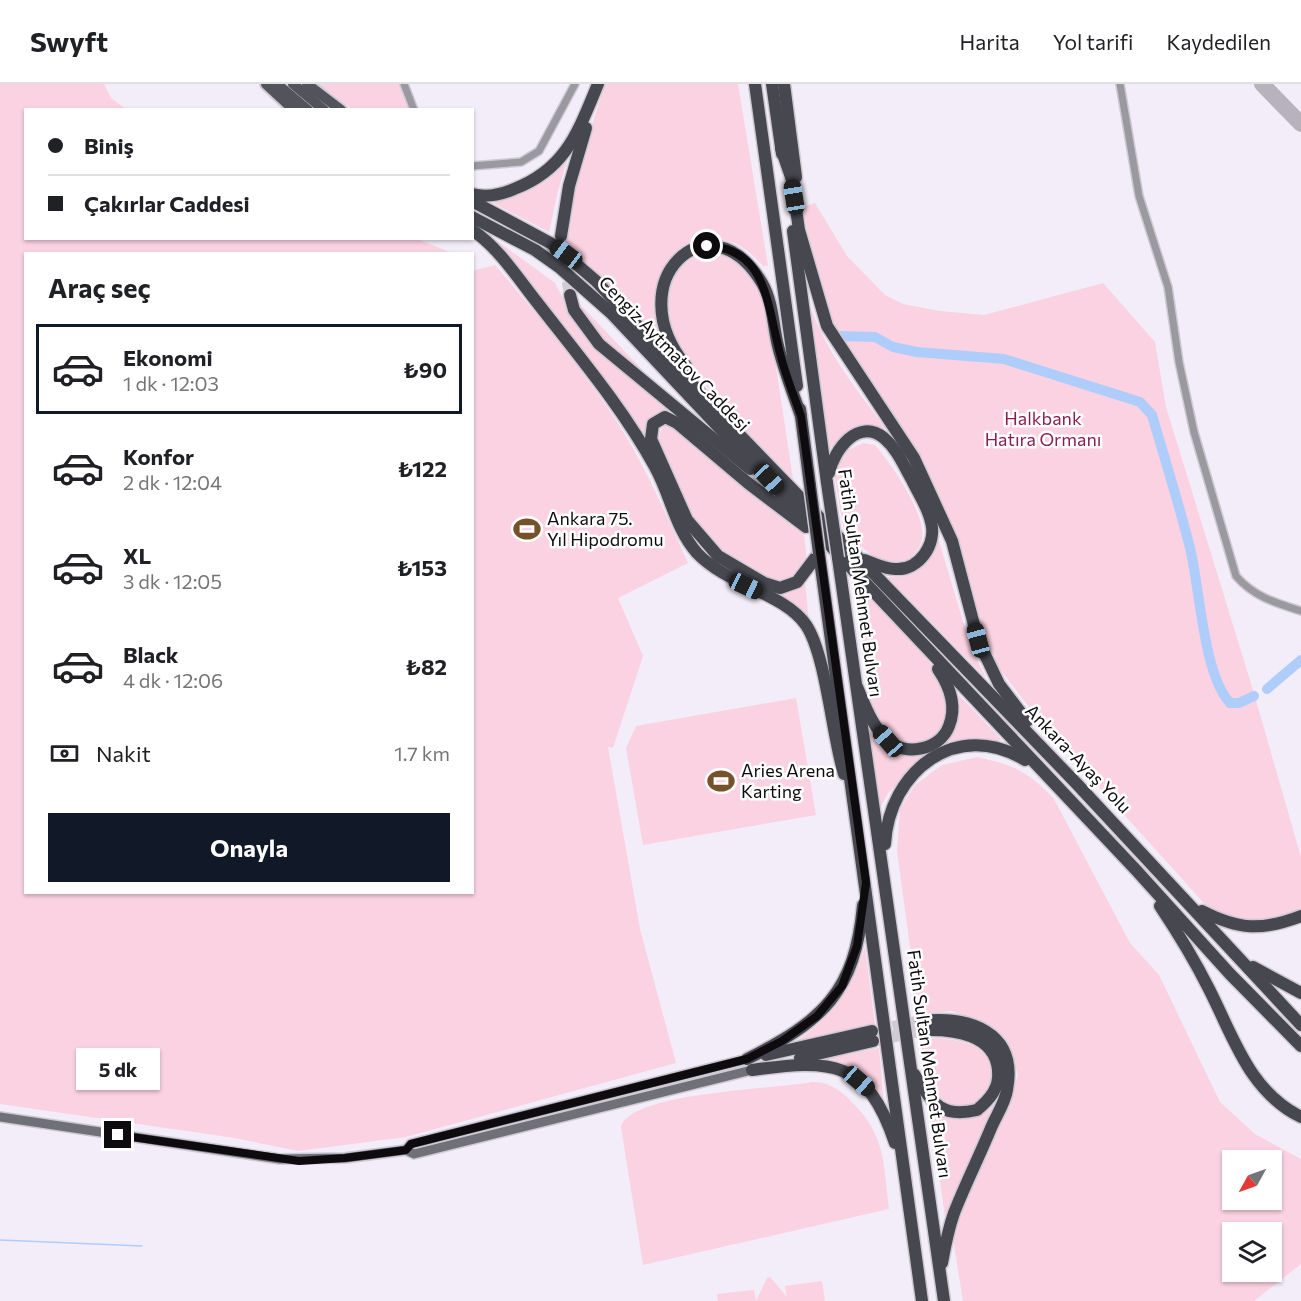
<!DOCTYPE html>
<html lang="tr">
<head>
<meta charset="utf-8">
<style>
  :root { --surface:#fff; --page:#f6f6f6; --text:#202124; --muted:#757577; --line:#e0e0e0; --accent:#111827 }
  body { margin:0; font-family:Commissioner,sans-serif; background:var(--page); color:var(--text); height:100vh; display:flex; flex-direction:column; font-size:22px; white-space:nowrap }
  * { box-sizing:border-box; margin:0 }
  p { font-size:20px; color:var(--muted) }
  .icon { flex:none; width:33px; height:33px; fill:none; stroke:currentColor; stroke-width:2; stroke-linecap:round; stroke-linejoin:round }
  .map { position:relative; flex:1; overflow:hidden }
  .drawer { position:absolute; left:24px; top:168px; width:450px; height:642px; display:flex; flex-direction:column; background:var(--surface); border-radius:0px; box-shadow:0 2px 4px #0004 }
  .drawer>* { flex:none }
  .guide { position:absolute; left:24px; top:24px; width:450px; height:132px; border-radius:0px; box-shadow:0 2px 4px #0004; display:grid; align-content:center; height:132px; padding:0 24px; background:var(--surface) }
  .needle { width:39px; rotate:230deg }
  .buttons { position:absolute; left:1222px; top:1066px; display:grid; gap:12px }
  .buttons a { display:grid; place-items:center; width:60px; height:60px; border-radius:0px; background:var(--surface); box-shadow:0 2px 4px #0004; font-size:30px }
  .end { position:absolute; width:27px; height:27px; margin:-14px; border:8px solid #0d0b0e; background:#fff; box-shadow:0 0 0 3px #fff }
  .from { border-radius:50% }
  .bubble { position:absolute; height:42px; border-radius:0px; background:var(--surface); box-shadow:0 2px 4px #0004; font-size:20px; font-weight:700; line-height:42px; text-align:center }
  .car { position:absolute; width:18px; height:36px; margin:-18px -9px; border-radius:8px; box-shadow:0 0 4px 2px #0007; background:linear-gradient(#222 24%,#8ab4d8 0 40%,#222 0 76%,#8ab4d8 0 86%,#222 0) }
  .guide b { display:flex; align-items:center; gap:21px; height:57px; font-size:22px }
  .guide b+b { border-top:2px solid var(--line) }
  .guide i { width:15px; height:15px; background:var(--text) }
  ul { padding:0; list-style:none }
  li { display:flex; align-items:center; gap:18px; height:90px; margin:0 12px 9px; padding:0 12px; border:3px solid transparent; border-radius:0px }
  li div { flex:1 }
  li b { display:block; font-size:22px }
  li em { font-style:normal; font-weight:700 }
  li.selected { border-color:var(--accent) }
  li>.icon { width:54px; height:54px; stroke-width:1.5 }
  h2 { padding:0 24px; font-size:27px; line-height:72px }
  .pay { display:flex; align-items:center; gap:15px; height:66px; padding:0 24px; font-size:22px }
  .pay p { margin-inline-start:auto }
  .cta { display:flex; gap:12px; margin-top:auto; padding:12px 24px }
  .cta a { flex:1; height:69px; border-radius:0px; background:var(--accent); color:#fff; font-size:24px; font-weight:700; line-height:69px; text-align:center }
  header { display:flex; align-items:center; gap:36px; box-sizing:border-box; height:84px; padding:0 30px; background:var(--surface); border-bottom:2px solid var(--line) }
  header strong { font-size:28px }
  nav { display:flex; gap:33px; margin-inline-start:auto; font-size:21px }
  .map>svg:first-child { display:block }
</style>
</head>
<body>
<header>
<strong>Swyft</strong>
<nav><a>Harita</a><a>Yol tarifi</a><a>Kaydedilen</a></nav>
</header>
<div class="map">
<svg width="1301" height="1217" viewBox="0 0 1301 1217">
  <rect width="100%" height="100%" fill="#f3edf9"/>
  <g fill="#fbd2e1" fill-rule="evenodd">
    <path d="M 0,0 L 104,0 L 111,14 L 126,25 L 26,26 L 26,154 L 415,154 L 452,169 L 26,170 L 26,808 L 472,808 L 472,187 L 495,181 C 537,230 578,279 613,332 C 644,378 665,429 688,479 L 618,514 L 643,572 L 613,664 L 608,663 L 640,845 L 676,979 L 406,1053 L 298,1067 L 235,1054 L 0,1020 Z"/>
    <polygon points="318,0 400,0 409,25 352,25"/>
    <path d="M 605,0 L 738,0 L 768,182 L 763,182 C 755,173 746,164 734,159 C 706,147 671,165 661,192 C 654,212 658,232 661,252 L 657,256 L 607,200 L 563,159 L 575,94 Z"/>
    <polygon points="569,70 558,107 549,148 493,119 522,106"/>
    <path d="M 815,119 L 847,172 L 885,211 L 903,220 L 940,227 L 984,231 L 1103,199 L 1155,258 L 1166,323 L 1253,606 L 1301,773 L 1301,826 C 1267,836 1247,842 1212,828 L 1043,641 L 991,574 L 956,458 L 836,249 L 811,168 L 803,123 Z"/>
    <polygon points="492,153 555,199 575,238 593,260 672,327 661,328 647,340 651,364 717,476 794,505 805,498 809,538 713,478 690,453 602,298"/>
    <path d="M 708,168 C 742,172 756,194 767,224 L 793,395 L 721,322 L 670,251 L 666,225 L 672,195 L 682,182 L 693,173 Z"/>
    <path d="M 574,214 L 666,311 C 633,282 594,255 574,214 Z"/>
    <path d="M 808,217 C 828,272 853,300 886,345 C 862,343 845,347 829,366 Z"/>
    <path d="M 666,341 L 671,341 L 804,448 C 804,458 809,475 804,484 C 783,527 708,460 693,438 C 679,417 669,382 658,358 L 661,345 Z"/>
    <path d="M 863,359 L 875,361 C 891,380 926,429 922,455 C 920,465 913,471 906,478 L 879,478 L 844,447 L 834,389 L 837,377 L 844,368 Z"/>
    <path d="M 935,444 L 971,564 L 986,594 L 887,493 C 921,495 933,476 935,444 Z"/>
    <path d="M 853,497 C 878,524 931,570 944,602 C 949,615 948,635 940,646 C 930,660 913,660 898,657 L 881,640 L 871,620 Z"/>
    <path d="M 953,605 L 1001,655 L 997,659 L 976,657 L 910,687 L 888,709 L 878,728 L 867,652 L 872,647 C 900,673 912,681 944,656 Z"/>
    <polygon points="796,614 816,731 643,761 626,664 636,642"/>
    <path d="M 977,673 C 1014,681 1028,687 1054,715 L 1130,859 L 1159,891 L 1220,1018 L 1255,1050 L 1301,1075 L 1301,1180 L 1254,1217 L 963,1217 L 952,1149 L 1009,1020 L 1018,991 L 1008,959 L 988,940 L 952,927 L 919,930 L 897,767 L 900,725 L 915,701 L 942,681 ZM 1233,1077 L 1272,1077 L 1272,1116 L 1233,1116 ZM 1233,1149 L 1272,1149 L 1272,1188 L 1233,1188 Z"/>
    <path d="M 865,863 L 875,941 L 792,960 C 831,935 851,907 865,863 Z"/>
    <path d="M 936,954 C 968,957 989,960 994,995 L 981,1018 L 957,1026 C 922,1010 926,992 921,958 Z"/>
    <polygon points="879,964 884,1022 871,1005 815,977"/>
    <path d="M 812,998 C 827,998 838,1004 849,1015 C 886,1051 883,1076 889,1125 L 643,1181 L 621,1043 C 630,1008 779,1005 812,998 Z"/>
    <path d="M 998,1017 L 946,1140 L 930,1024 C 959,1041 972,1039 998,1017 Z"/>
    <polygon points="770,1193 787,1213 785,1202 822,1197 825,1216 824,1217 718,1217 717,1210 754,1206 756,1217 767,1194"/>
  </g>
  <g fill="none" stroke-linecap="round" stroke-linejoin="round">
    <polyline stroke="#afcdfb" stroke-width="1.5" points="0,1156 142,1162"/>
    <g stroke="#afcdfb" stroke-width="10">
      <path d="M 838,252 L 875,253 L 893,263 L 917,268 L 1004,275 L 1140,318 L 1152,331 C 1165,376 1179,420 1190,464 C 1200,504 1203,590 1230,619 L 1239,619 L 1254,612"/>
      <polyline points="1267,605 1301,576"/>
    </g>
    <polyline stroke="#b7b2bc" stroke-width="16" points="1262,0 1301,40"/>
    <g stroke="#d0cbd6" stroke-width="12" stroke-dasharray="12 6" stroke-linecap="butt">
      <polyline points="562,162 570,211"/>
      <polyline points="875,947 921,937"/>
      <polyline points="873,957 924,946"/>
    </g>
    <defs>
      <g id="minor">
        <polyline points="404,0 414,26"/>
        <path d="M 1120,0 L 1139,112 L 1168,203 L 1179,278 L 1194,348 L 1236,492 C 1254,513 1276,519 1301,527"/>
        <polyline points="472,82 521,78 539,67 575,0"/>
      </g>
      <g id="secondary">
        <polyline points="747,975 411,1060 406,1066 414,1070 752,986"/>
        <polyline points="0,1033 280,1075 345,1074 406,1066"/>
      </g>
      <g id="primary">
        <polyline points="266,0 294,26"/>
        <polyline points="277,0 308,26"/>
        <polyline points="293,0 324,26"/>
        <polyline points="307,0 341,26"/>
      </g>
      <g id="trunk">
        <polyline points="755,0 797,302"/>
        <polyline points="772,0 782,70"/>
        <polyline points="784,0 796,93"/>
        <polyline points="781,64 792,96 799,146 827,242 914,374 952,457 978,556 999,600 1027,637"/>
        <path d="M 472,110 C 487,114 500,111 514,105 C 566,85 578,48 598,0"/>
        <polyline points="472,117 554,161 596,197 732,343 1076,699 1301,941"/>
        <polyline points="472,133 535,166 559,183 611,229 1136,786 1230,890 1301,962"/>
        <path d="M 472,146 C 498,163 517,193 536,217 C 577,270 623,324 655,383 C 671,412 675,444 697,469 C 727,501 784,509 806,541 C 826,571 832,651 844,690"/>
        <polyline points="793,147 827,399"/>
        <polyline points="561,152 569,102 586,44"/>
        <polyline points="570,211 574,226 599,260 750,385"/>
        <path d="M 686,282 C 617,198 709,110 762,199 C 773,218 773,242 778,262 C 784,286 793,309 801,332"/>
        <polyline points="800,325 810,401"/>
        <path d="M 829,389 C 834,366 858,333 884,354 C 897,365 904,382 912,396 C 918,409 928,423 931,438 C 937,460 919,487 895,485 C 884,485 874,479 864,476"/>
        <polyline points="806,443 748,399 677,339 665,333 653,340 651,355 687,436 718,472 764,499 780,504 797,498 819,469"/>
        <polyline points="819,469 922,1217"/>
        <polyline points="838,474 944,1217"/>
        <path d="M 857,603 C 865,621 872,642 887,656 C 905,673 940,666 949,642 C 957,622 949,601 938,585"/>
        <path d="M 885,760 C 889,687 957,634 1025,676"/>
        <path d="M 1160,822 C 1178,849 1195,877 1209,905 C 1234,954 1249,1007 1301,1033"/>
        <path d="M 1202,827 C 1239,846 1262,847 1301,832"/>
        <polyline points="1253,883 1301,909"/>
        <path d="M 921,937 C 969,932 1018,947 1007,1006 C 1005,1019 996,1032 991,1044 C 979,1073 965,1101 954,1129 C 948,1146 945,1162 942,1179"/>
        <polyline points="766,971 872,947"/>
        <polyline points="800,974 873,957"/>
        <path d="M 747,975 C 823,937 855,908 863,821"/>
        <path d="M 752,986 C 831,975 867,975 895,1059"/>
        <path d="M 914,990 C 932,1018 940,1035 977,1026 C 990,1015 1000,1004 998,986 C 995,950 953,945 924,946"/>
      </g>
    </defs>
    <use href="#minor" stroke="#cec9d3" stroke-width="10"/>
    <use href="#secondary" stroke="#cec9d3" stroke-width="12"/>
    <use href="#primary" stroke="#cec9d3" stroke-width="14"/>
    <use href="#trunk" stroke="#cec9d3" stroke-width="15"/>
    <use href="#minor" stroke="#99999f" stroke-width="7"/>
    <use href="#secondary" stroke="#707078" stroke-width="9"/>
    <use href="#primary" stroke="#53535c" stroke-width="10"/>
    <use href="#trunk" stroke="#474750" stroke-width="12"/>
    <defs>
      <g id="trunk-bridge">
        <polyline points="827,399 838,474"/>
        <polyline points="810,401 819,469"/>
      </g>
    </defs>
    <use href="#trunk-bridge" stroke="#cec9d3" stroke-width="15" stroke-linecap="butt"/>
    <use href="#trunk-bridge" stroke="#474750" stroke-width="12"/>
  </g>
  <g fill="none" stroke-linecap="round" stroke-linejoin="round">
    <path stroke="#0d0b0e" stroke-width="8" d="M 118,1051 L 299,1077 L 345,1074 L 406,1066 L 411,1060 L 747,975 L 782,957 L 817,932 L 842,902 L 857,862 L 866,799 L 801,332 C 793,309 783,285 778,261 C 767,218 765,164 707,162"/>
  </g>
  <defs>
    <symbol id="stadium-bare" viewBox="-9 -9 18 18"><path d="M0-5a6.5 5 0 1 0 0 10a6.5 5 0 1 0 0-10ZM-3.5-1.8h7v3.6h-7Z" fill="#76522b" stroke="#fff" stroke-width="2.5" paint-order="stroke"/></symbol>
  </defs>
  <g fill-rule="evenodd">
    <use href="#stadium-bare" x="508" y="426" width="38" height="38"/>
    <use href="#stadium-bare" x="702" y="678" width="38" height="38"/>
  </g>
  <g text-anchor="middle" stroke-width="5" stroke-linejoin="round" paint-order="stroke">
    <g font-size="18" fill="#0d0b0e" stroke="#fff">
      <text transform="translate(674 270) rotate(46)" y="6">Cengiz Aytmatov Caddesi</text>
      <text transform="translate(860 499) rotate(82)" y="6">Fatih Sultan Mehmet Bulvarı</text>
      <text transform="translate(1078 675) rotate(46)" y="6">Ankara-Ayaş Yolu</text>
      <text transform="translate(929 980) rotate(82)" y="6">Fatih Sultan Mehmet Bulvarı</text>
    </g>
    <g font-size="18" fill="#891e55" stroke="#fff">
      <text x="1043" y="341">Halkbank<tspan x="1043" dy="21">Hatıra Ormanı</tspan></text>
    </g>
    <g font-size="18" fill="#0d0b0e" stroke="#fff" text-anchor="start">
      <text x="547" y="441">Ankara 75.<tspan x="547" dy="21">Yıl Hipodromu</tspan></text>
      <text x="741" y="693">Aries Arena<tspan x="741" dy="21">Karting</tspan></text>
    </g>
  </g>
</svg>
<div class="buttons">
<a><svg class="needle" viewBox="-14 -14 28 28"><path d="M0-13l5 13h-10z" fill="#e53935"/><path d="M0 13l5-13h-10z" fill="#757577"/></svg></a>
<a><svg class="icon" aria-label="layers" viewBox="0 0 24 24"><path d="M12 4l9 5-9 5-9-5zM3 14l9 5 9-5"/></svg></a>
</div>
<i class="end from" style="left:707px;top:162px"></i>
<i class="end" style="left:118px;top:1051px"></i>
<div class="bubble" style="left:76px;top:964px;width:84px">5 dk</div>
<i class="car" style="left:794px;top:113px;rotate:351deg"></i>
<i class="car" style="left:566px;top:170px;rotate:307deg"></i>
<i class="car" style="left:769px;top:395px;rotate:137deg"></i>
<i class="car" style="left:746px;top:502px;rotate:115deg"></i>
<i class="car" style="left:978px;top:556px;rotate:345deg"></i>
<i class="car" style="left:888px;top:657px;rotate:319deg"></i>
<i class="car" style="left:859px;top:997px;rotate:131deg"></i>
<div class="guide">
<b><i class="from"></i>Biniş</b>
<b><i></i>Çakırlar Caddesi</b>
</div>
<section class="drawer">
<h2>Araç seç</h2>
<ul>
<li class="selected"><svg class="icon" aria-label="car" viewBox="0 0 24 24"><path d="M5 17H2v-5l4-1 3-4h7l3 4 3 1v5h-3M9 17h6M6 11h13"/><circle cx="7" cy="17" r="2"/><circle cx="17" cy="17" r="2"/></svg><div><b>Ekonomi</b><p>1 dk · 12:03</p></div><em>₺90</em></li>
<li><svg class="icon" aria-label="car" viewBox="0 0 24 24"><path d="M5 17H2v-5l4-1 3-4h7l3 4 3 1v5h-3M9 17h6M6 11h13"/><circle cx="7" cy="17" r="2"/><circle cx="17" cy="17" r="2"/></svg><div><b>Konfor</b><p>2 dk · 12:04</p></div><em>₺122</em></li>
<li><svg class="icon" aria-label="car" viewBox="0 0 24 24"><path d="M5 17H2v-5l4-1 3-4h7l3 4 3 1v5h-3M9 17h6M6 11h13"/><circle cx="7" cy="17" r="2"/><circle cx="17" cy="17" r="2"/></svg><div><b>XL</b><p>3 dk · 12:05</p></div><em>₺153</em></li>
<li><svg class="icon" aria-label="car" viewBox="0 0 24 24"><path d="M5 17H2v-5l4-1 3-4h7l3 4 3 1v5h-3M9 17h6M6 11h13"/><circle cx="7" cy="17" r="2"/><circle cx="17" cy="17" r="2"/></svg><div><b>Black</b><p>4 dk · 12:06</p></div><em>₺82</em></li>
</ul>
<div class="pay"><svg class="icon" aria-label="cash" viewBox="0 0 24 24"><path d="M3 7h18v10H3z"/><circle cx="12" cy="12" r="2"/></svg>Nakit<p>1.7 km</p></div>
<div class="cta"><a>Onayla</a></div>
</section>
</div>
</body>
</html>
